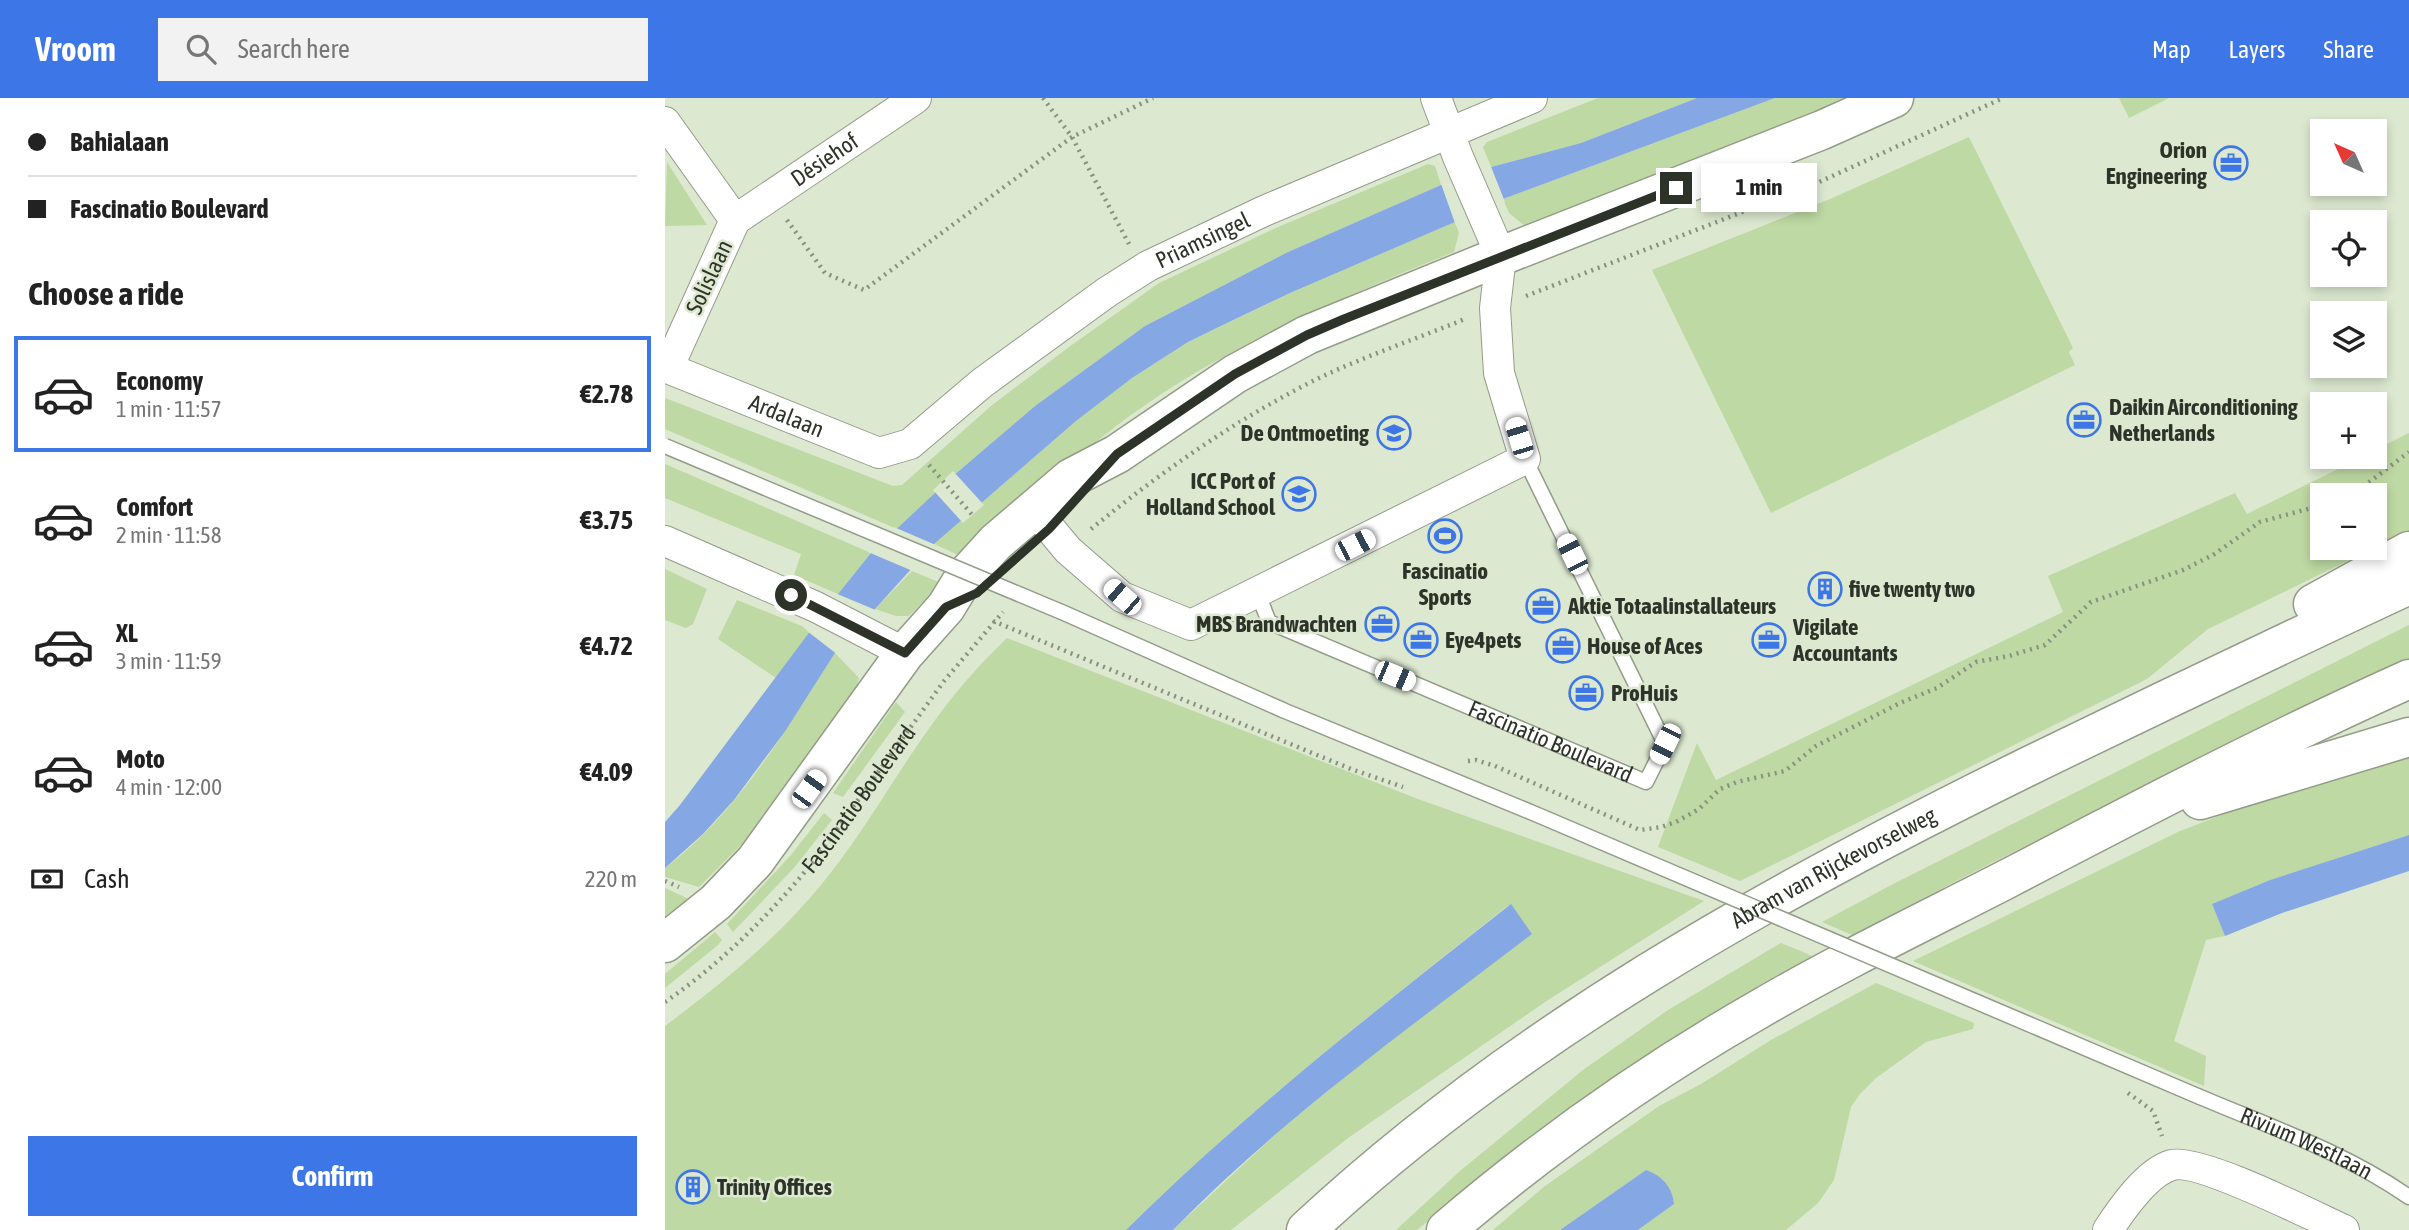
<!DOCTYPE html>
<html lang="en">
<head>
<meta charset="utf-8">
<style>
  :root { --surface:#fff; --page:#f2f2f2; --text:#222; --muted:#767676; --line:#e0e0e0; --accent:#3d76e6 }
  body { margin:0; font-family:"Asap Condensed",sans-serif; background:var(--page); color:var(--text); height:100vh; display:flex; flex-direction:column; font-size:26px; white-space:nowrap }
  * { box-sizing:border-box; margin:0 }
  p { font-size:23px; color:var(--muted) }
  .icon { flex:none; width:38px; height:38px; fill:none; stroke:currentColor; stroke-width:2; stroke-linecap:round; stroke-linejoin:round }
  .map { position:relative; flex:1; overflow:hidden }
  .side { display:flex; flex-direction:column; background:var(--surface); width:665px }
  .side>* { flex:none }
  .hud { display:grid; align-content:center; height:154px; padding:0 28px; background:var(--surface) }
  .needle { width:46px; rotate:315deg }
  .buttons { position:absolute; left:1645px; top:21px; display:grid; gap:14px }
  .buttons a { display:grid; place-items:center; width:77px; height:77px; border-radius:0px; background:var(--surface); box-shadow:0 4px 10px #0003; font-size:35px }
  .end { position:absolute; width:32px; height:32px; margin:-16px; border:9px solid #2e3329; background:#fff; box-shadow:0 0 0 4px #fff }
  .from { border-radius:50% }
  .bubble { position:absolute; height:49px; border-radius:0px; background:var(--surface); box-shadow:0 4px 10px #0003; font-size:23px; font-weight:700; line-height:49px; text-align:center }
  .car { position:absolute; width:21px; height:42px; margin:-21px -10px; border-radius:9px; box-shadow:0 0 5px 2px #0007; background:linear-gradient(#fff 24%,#345 0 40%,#fff 0 76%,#345 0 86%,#fff 0) }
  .hud b { display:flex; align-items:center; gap:24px; height:66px; font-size:26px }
  .hud b+b { border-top:2px solid var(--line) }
  .hud i { width:18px; height:18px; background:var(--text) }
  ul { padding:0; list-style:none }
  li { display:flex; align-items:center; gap:21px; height:116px; margin:0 14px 10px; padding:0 14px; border:4px solid transparent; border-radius:0px }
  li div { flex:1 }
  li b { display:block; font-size:26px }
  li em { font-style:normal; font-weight:700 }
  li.active { border-color:var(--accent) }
  li>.icon { width:63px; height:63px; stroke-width:1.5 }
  h2 { padding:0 28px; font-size:32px; line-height:84px }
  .pay { display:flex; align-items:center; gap:18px; height:77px; padding:0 28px; font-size:26px }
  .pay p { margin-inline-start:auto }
  .action { display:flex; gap:14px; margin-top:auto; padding:14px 28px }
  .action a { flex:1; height:80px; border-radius:0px; background:var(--accent); color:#fff; font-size:28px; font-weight:700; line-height:80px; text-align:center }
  header { display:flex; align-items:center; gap:42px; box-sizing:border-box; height:98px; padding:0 35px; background:var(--accent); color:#fff }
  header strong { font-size:33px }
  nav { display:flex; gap:38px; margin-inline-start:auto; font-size:24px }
  .search { width:490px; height:63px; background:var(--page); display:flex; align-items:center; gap:18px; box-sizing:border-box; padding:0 24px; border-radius:0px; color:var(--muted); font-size:26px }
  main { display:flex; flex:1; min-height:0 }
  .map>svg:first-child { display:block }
</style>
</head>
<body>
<header>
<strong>Vroom</strong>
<div class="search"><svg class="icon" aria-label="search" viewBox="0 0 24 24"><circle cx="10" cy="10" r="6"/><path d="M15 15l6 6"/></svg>Search here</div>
<nav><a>Map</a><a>Layers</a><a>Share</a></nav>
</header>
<main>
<section class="side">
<div class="hud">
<b><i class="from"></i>Bahialaan</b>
<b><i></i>Fascinatio Boulevard</b>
</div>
<h2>Choose a ride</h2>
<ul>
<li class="active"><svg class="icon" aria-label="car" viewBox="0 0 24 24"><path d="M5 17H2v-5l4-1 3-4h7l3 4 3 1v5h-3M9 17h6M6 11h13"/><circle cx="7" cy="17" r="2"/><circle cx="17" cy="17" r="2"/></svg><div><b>Economy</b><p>1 min · 11:57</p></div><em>€2.78</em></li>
<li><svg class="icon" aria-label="car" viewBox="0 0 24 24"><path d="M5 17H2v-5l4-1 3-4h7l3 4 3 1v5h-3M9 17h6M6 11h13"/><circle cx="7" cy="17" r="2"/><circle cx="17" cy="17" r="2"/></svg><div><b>Comfort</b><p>2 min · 11:58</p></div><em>€3.75</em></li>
<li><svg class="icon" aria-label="car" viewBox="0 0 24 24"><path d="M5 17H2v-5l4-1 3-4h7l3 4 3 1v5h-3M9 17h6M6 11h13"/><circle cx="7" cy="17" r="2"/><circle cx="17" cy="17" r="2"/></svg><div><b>XL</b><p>3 min · 11:59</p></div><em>€4.72</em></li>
<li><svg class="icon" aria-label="car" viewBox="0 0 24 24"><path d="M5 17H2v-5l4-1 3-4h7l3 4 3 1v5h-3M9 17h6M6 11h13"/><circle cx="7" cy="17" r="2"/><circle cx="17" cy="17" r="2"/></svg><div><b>Moto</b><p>4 min · 12:00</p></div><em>€4.09</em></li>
</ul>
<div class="pay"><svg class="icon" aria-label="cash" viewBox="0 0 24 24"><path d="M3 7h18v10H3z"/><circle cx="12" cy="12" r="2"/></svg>Cash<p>220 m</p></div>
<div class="action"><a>Confirm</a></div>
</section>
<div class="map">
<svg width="1744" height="1132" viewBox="0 0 1744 1132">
  <rect width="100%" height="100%" fill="#dce8d0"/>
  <g fill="#bed9a3" fill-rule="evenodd">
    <polygon points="933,0 1032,0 916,45 826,69 818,49 822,44"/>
    <polygon points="1110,0 1184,0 1068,49 861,129 844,115 838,101"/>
    <polygon points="1454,0 1504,0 1464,20"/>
    <polygon points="1304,39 1408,250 1404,254 1410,267 1106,415 987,172 1165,101"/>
    <polygon points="2,64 42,127 0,128"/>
    <polygon points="763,66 770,68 776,87 623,154 480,228 370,308 288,378 232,431 0,331 0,300 228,388 237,387 326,308 404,249 494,185 613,129"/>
    <path d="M 790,124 L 794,135 L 789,154 C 678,199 562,247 466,317 C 407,360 354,411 300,460 L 269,446 L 411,323 L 467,280 L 523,244 L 625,195 Z"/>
    <path d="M 1744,335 L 1744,433 L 1543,531 L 1482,581 L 1075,783 L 993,749 L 1032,645 L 1051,682 L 1398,514 L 1383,478 L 1570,395 L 1582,416 L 1697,359 L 1710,359 L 1710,352 ZM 1657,397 L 1710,397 L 1710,450 L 1657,450 Z"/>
    <polygon points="0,366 206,455 173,496 129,477 136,456 0,400"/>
    <polygon points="0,471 42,491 28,526 21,530 0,522"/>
    <polygon points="247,473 276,485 244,518 231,518 210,511"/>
    <polygon points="72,502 137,528 145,535 111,580 53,541"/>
    <polygon points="1744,527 1744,562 1334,761 1187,837 1157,824 1230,785"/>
    <path d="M 342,540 L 753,701 L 1039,803 L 883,902 L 683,1040 L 566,1132 L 508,1132 L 611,1036 L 694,967 L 845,806 C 714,910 580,1014 461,1132 L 0,1132 L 0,928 C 59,884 118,836 164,777 C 215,712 253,635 309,574 C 319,562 331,551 342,540 Z"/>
    <path d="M 170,555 L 194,580 L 190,596 L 94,729 L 34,789 L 0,779 L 0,770 C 71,717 123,629 170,555 Z"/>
    <polygon points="231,604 240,614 178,699 168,695"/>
    <polygon points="1744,652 1744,737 1605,782 1547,806 1560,838 1541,842 1509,943 1541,958 1539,988 1248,863 1515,733 1624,691"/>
    <polygon points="159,715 167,722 128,771 68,834 62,826 126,757"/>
    <polygon points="0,790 26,802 0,822"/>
    <polygon points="50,834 57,842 53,847 0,890 0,876"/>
    <polygon points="1116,845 1150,859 946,982 868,1037 752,1132 731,1132 795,1073 918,972 1003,912"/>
    <polygon points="1211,885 1309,925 1308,931 1261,944 1211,980 1195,996 1186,1009 1169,1082 1153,1105 1121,1132 973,1132 1009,1106 981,1072 895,1132 828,1132 880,1088 994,1008 1036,986 1106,942"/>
  </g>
  <g fill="#85a7e4">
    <polygon points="1032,0 1110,0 838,101 790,124 625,195 560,226 523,244 467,280 411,323 269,446 170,555 121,632 69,702 38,736 0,770 0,724 15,707 173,496 206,455 288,378 370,308 480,228 623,154 776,87 826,69 916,45"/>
    <polygon points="1744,737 1744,773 1617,815 1560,838 1547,806 1605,782"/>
    <path d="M 846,806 L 867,836 C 744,930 616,1021 508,1132 L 461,1132 C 580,1014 714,910 846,806 Z"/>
    <path d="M 981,1072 C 997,1078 1007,1088 1009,1106 L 973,1132 L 895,1132 Z"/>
  </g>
  <g fill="#dce8d0">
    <polygon points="825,66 840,104 791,128 775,83"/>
    <polygon points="288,373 319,407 298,425 268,392"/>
    <polygon points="229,429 273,448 250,474 203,454"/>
    <polygon points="170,495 213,513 173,557 142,533"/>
  </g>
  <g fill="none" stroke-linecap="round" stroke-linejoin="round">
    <defs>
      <g id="lane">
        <path id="s2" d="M 593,496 L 604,524 L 981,684 L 1000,646 L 860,361"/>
        <path id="s3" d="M 1535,999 C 1606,1029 1681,1055 1744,1099"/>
      </g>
      <g id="street">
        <polyline points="0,24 70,122 3,270"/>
        <path id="s4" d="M 70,122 L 251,0"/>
        <path id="s5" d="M 0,269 L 214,355 L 245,346 L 317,285 L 442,194 L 483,168 L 599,113 L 867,0"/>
        <polyline points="368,410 403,452 457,499 526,527 860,361 834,275 830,210 836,158 793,59 771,0"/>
        <polyline points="0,443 151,509 240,555"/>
        <path d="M 1443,1132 C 1456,1112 1482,1074 1507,1067 C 1534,1060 1648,1118 1679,1132"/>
      </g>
      <polyline id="secondary" points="0,845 51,804 90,763 240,555 281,509 300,478 331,444 406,380 452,356 570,276 642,237 836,158 1157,32 1229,0"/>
      <g id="highway">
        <polyline points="1648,506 1744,453"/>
        <polyline points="1535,702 1744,639"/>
        <path id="s6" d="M 641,1132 C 851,936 1104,796 1360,670 C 1487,608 1615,547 1744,487"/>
        <path d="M 781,1132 C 877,1050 981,976 1091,913 C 1171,866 1256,825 1338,783 C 1472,713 1606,643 1744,581"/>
      </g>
    </defs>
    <use href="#lane" stroke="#929d87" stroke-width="17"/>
    <use href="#street" stroke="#929d87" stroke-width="32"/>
    <use href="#secondary" stroke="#929d87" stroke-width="41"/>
    <use href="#highway" stroke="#929d87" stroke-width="41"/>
    <g stroke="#88917f" stroke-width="4.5" stroke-dasharray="2 5" stroke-linecap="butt">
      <polyline points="378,0 407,39 464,146"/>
      <polyline points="122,122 160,175 199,192 407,39 488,0"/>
      <polyline points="861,198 1152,85 1338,0"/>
      <polyline points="264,367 309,419"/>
      <polyline points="1687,397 1744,354"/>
      <path d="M 426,431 C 496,374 570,322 652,281 C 700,258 751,241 800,221"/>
      <polyline points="328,523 686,671 738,689"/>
      <polyline points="803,663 811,662 830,668 975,732 996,729 1011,724 1034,711 1055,691 1072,684 1120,673 1151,648 1235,605 1272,590 1311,564 1344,558 1380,547 1426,504 1518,472 1548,457 1595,424 1657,407"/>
      <polyline points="0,783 14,789"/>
      <path id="s1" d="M 0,904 C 57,865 105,816 149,763 L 279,583 L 338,514"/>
      <polyline points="1463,995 1488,1013 1497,1038"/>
    </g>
    <use href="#lane" stroke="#fff" stroke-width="14"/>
    <use href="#street" stroke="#fff" stroke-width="30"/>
    <use href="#secondary" stroke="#fff" stroke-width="38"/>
    <use href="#highway" stroke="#fff" stroke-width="38"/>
    <defs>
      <polyline id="lane-bridge" points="0,348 399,515 620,613 868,715 1535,999"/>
    </defs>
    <use href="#lane-bridge" stroke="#929d87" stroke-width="17" stroke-linecap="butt"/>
    <use href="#lane-bridge" stroke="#fff" stroke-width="14"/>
  </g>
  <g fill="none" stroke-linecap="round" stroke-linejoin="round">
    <polyline stroke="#2e3329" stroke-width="9" points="126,497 240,555 281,509 312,495 384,431 452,356 570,276 642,237 679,221 1011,90"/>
  </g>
  <defs>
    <symbol id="office-ring" viewBox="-11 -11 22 22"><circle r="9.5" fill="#dce8d0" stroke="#3d76e6" stroke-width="1.5"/><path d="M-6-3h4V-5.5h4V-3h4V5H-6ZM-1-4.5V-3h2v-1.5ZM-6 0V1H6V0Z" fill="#3d76e6"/></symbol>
    <symbol id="school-ring" viewBox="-11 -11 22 22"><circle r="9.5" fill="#dce8d0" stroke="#3d76e6" stroke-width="1.5"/><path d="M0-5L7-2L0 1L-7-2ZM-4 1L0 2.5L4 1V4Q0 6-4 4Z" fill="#3d76e6"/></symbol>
    <symbol id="stadium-ring" viewBox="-11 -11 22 22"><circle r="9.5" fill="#dce8d0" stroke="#3d76e6" stroke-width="1.5"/><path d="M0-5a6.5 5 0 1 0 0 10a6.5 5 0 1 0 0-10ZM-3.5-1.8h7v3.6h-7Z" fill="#3d76e6"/></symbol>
    <symbol id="building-ring" viewBox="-11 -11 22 22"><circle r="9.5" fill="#dce8d0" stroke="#3d76e6" stroke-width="1.5"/><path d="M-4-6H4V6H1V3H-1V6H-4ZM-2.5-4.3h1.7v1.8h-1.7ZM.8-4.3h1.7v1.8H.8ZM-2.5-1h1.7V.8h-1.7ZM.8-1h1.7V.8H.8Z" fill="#3d76e6"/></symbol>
  </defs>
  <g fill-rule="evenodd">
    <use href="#office-ring" x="1547" y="46" width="38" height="38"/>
    <use href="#office-ring" x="1400" y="303" width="38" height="38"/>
    <use href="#school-ring" x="710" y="316" width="38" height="38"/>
    <use href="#school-ring" x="615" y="377" width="38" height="38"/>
    <use href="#stadium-ring" x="761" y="419" width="38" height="38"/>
    <use href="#building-ring" x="1141" y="472" width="38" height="38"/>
    <use href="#office-ring" x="859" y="489" width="38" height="38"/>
    <use href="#office-ring" x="698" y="507" width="38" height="38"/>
    <use href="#office-ring" x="737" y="523" width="38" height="38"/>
    <use href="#office-ring" x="1085" y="523" width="38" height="38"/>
    <use href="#office-ring" x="879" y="529" width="38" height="38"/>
    <use href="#office-ring" x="902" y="576" width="38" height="38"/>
    <use href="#building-ring" x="9" y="1070" width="38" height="38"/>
  </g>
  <g text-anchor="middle" stroke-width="5" stroke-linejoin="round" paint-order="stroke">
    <g font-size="23" font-weight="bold" fill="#2e3329" stroke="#dce8d0" text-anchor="start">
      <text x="1542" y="60" text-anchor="end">Orion<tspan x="1542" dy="26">Engineering</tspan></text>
      <text x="1444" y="317">Daikin Airconditioning<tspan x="1444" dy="26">Netherlands</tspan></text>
      <text x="704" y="343" text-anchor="end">De Ontmoeting</text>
      <text x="610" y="391" text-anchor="end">ICC Port of<tspan x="610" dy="26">Holland School</tspan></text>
      <text x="780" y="481" text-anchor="middle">Fascinatio<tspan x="780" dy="26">Sports</tspan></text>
      <text x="1184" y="499">five twenty two</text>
      <text x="903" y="516">Aktie Totaalinstallateurs</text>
      <text x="692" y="534" text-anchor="end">MBS Brandwachten</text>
      <text x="1128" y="537">Vigilate<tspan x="1128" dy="26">Accountants</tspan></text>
      <text x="780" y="550">Eye4pets</text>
      <text x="922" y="556">House of Aces</text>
      <text x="946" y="603">ProHuis</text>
      <text x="52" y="1097">Trinity Offices</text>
    </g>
    <g font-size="23" fill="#2e3329" stroke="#dce8d0">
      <text dy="8" stroke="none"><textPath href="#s4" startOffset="108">Désiehof</textPath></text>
      <text dy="8" stroke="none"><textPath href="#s5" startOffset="621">Priamsingel</textPath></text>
      <text transform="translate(44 179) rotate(-65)" y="8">Solislaan</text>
      <text dy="8" stroke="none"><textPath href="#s5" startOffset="131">Ardalaan</textPath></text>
      <text dy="8" stroke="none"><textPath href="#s2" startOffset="336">Fascinatio Boulevard</textPath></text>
      <text dy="8" stroke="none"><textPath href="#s1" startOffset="282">Fascinatio Boulevard</textPath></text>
      <text dy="8" stroke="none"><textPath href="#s6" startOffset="642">Abram van Rijckevorselweg</textPath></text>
      <text dy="8" stroke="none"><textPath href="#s3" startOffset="116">Rivium Westlaan</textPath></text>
    </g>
  </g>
</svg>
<div class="buttons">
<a><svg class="needle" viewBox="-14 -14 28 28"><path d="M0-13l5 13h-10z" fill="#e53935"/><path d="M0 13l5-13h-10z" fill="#767676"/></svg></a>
<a><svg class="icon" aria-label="locate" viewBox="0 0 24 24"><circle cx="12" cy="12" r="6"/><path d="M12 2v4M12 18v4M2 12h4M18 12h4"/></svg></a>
<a><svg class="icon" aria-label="layers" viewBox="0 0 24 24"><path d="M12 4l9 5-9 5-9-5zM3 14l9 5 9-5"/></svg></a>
<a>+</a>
<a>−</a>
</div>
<i class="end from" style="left:126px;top:497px"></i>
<i class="end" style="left:1011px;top:90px"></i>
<div class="bubble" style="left:1036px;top:65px;width:116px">1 min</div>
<i class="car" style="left:854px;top:340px;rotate:343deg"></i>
<i class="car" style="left:690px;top:447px;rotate:63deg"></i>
<i class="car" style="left:907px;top:456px;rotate:334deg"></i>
<i class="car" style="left:457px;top:499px;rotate:311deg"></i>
<i class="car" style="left:730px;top:578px;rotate:113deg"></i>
<i class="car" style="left:1000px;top:646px;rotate:206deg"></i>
<i class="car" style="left:144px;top:691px;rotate:36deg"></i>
</div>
</main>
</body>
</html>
